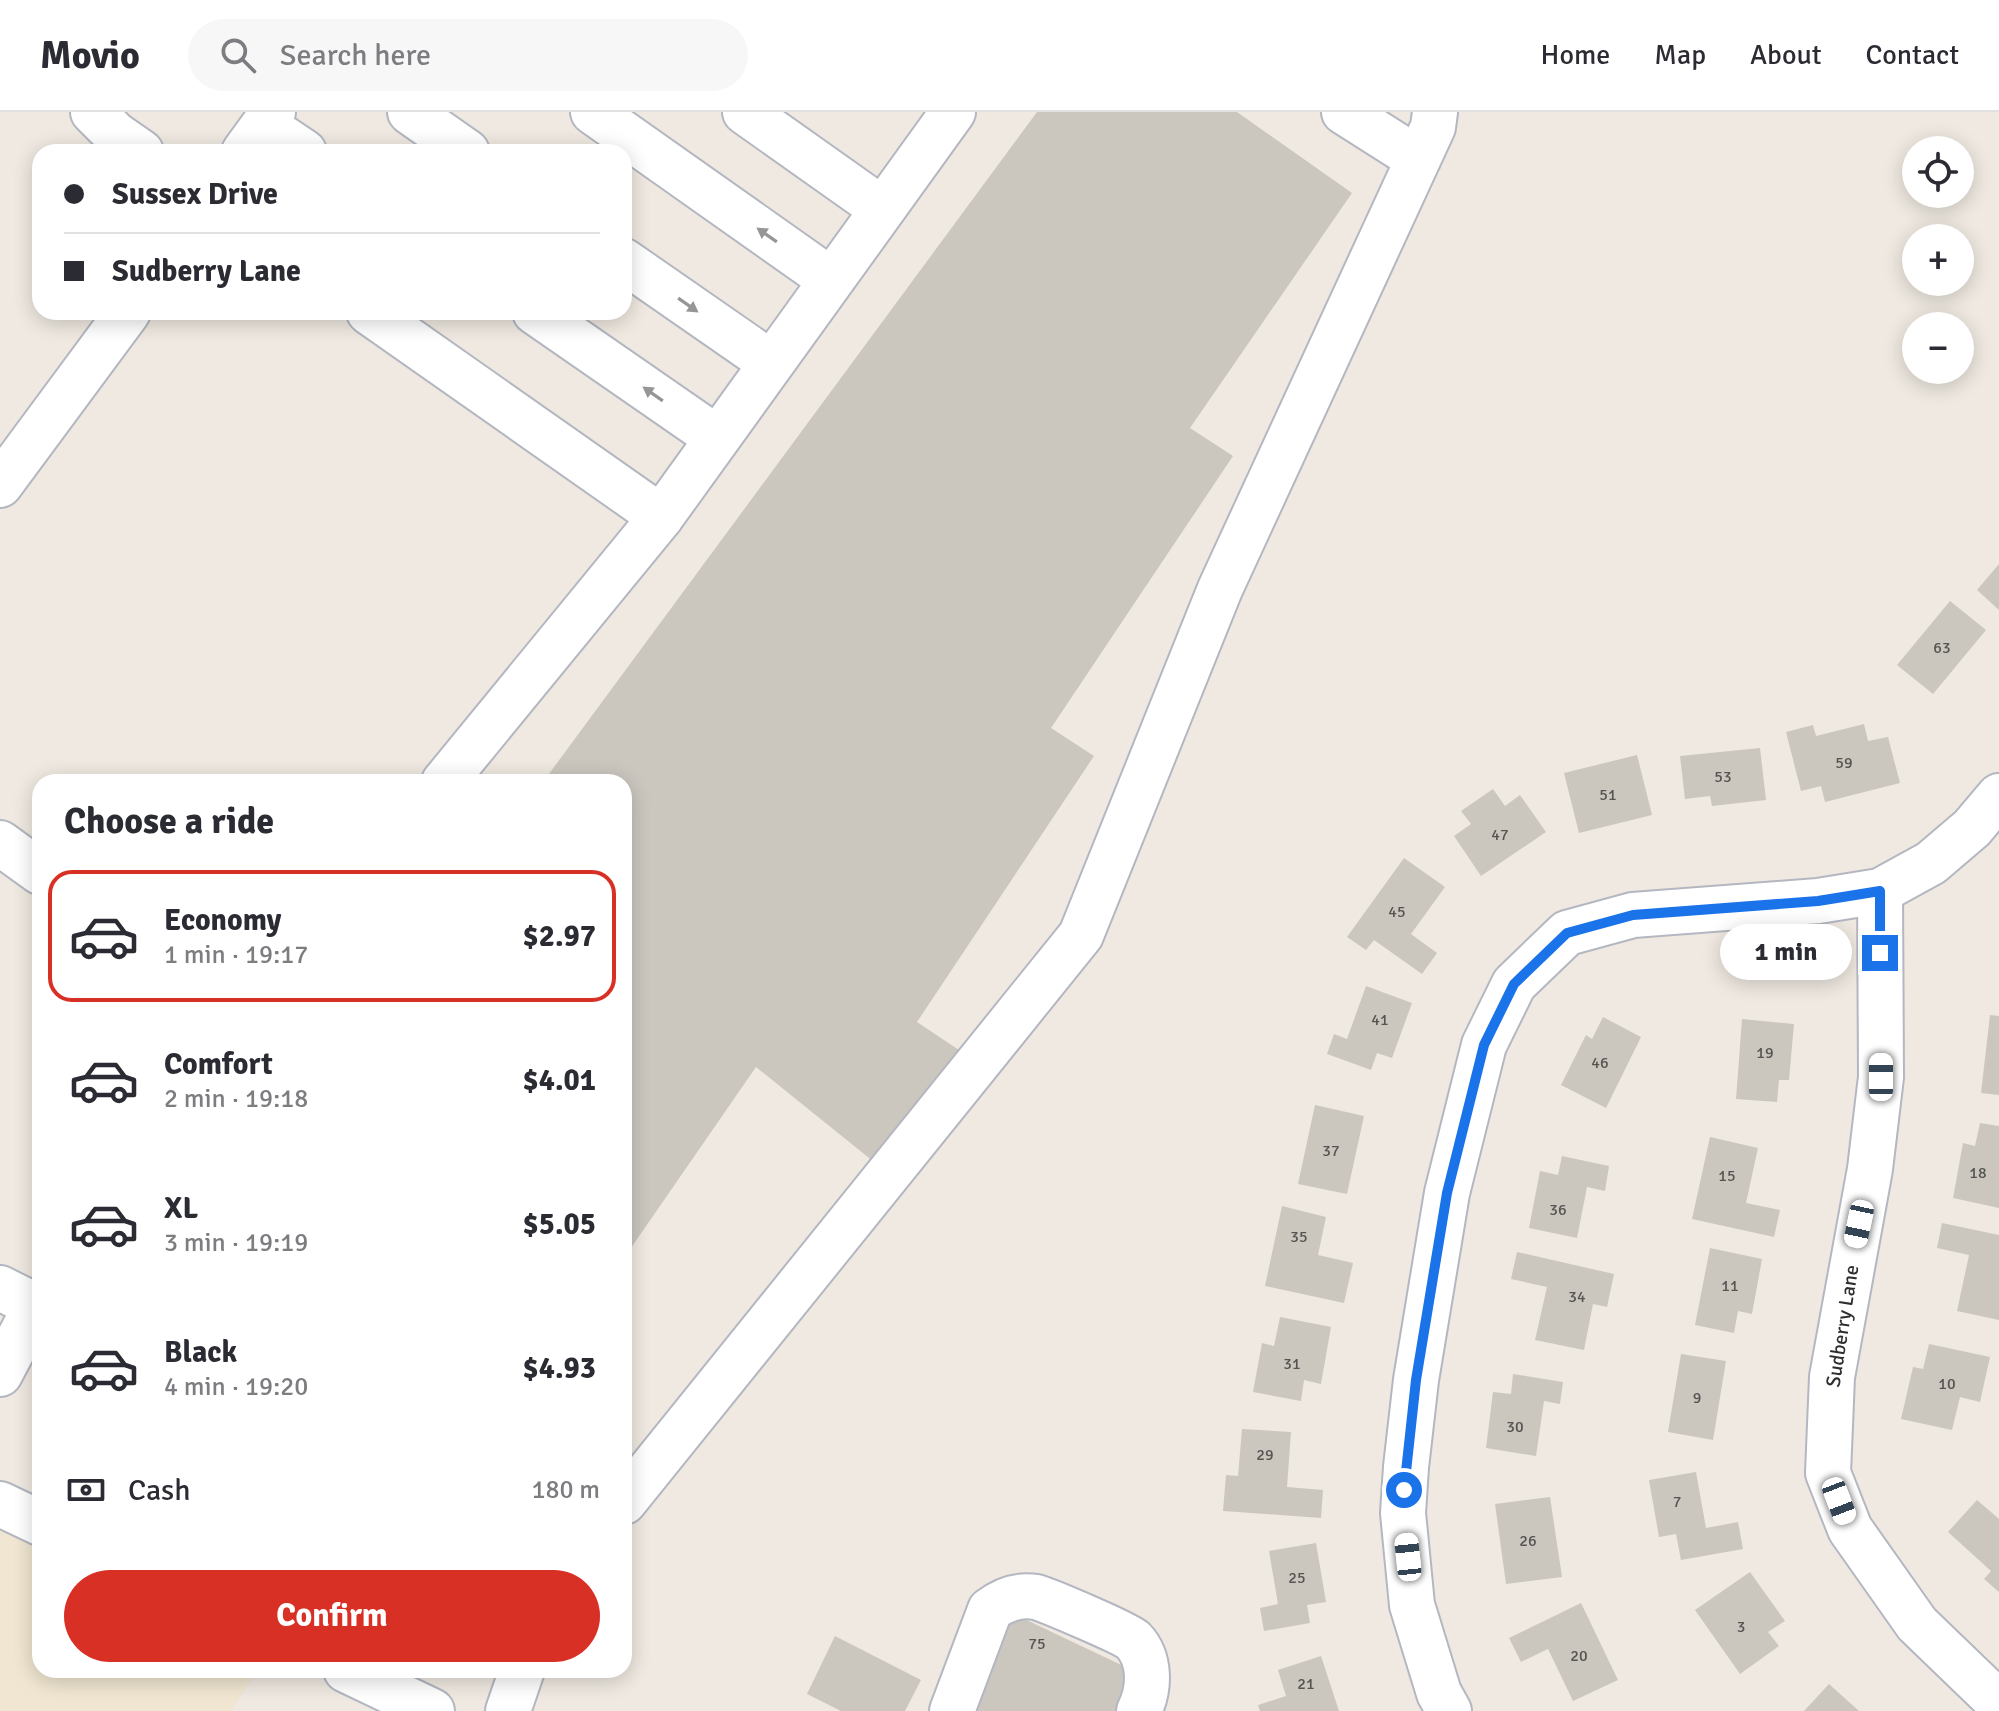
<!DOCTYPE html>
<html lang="en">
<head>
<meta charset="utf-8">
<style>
  :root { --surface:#fff; --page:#f7f7f7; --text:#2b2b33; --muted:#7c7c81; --line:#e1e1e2; --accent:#d93025 }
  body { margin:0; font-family:Signika,sans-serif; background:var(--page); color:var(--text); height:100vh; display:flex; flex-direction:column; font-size:30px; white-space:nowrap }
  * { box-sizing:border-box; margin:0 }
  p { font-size:26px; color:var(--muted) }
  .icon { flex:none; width:44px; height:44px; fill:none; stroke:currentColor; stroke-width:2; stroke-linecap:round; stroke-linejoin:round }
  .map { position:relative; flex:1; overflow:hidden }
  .details { position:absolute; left:32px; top:662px; width:600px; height:904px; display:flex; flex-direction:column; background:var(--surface); border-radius:24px; box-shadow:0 4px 20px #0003 }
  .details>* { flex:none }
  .banner { position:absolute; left:32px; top:32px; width:600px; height:176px; border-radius:24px; box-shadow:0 4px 20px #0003; display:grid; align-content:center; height:176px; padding:0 32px; background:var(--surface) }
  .fabs { position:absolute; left:1902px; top:24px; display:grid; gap:16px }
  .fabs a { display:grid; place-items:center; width:72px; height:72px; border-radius:50%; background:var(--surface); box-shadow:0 4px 20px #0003; font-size:40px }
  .end { position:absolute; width:36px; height:36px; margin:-18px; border:10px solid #1a73e8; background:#fff; box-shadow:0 0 0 4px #fff }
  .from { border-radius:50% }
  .bubble { position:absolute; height:56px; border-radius:28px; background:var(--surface); box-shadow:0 4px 20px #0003; font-size:26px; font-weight:800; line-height:56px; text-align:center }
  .car { position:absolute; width:24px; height:48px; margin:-24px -12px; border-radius:10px; box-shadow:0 0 6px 2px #0007; background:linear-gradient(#fff 24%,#345 0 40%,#fff 0 76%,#345 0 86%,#fff 0) }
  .banner b { display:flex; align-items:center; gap:28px; height:76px; font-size:30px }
  .banner b+b { border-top:2px solid var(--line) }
  .banner i { width:20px; height:20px; background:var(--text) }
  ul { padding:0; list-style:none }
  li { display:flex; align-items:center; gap:24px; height:132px; margin:0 16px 12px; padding:0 16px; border:4px solid transparent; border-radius:24px }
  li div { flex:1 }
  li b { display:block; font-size:30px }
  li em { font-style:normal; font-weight:800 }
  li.active { border-color:var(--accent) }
  li>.icon { width:72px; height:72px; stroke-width:1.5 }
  h2 { padding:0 32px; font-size:36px; line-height:96px }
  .pay { display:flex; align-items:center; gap:20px; height:88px; padding:0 32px; font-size:30px }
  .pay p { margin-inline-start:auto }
  .action { display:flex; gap:16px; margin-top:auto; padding:16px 32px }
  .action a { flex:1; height:92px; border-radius:48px; background:var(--accent); color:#fff; font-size:32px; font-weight:800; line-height:92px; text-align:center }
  header { display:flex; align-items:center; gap:48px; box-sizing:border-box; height:112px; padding:0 40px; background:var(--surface); border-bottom:2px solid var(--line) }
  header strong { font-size:38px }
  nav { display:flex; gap:44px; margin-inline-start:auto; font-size:28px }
  .search { width:560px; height:72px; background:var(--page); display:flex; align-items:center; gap:20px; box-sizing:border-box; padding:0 28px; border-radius:44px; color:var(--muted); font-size:30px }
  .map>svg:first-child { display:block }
</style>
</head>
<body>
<header>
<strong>Movio</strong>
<div class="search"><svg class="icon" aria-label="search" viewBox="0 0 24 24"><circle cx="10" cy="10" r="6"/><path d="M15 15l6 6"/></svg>Search here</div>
<nav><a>Home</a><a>Map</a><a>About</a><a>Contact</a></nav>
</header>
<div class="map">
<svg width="1999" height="1599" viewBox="0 0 1999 1599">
  <rect width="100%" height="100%" fill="#efe9e1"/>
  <polygon fill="#f0e6d1" points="0,1394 40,1413 40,1558 257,1558 231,1599 0,1599"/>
  <g fill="#cbc7bf">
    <polygon points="1037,0 1237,0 1352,81 1190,316 1233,344 1051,616 1094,644 917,910 962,940 879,1054 756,955 624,1146 624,670 543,670"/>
    <polygon points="1999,452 1999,498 1977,478"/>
    <polygon points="1950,489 1986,518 1933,582 1897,553"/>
    <polygon points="1864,612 1868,629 1888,625 1900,671 1825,690 1821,674 1801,679 1786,620 1813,613 1816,624"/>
    <polygon points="1760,636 1766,688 1712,694 1710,684 1685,687 1680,644"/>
    <polygon points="1637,643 1652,703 1579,721 1564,661"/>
    <polygon points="1493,677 1505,694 1520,683 1546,720 1481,764 1454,724 1471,712 1461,699"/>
    <polygon points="1404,746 1445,775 1411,822 1437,841 1422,862 1374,828 1366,838 1347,825"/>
    <polygon points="1366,874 1412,891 1392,946 1377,941 1371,958 1327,942 1334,922 1347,927"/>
    <polygon points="1990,903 1999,904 1999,983 1981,981"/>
    <polygon points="1603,905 1641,925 1606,996 1561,973 1586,923 1592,927"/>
    <polygon points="1742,907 1794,912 1789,968 1779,968 1777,990 1736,987"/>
    <polygon points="1315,993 1364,1004 1347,1082 1298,1072"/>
    <polygon points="1980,1011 1999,1014 1999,1096 1953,1086 1963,1031 1975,1034"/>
    <polygon points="1710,1025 1758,1036 1746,1091 1780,1098 1774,1125 1692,1107"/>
    <polygon points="1562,1044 1609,1054 1605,1079 1587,1075 1577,1126 1529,1116 1540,1059 1558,1063"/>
    <polygon points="1282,1094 1326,1105 1318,1143 1353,1151 1344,1191 1265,1174"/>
    <polygon points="1942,1111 1999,1123 1999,1208 1957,1199 1969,1143 1937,1136"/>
    <polygon points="1710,1136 1762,1147 1752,1202 1738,1199 1734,1221 1695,1213"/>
    <polygon points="1517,1140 1614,1162 1607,1195 1593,1192 1584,1238 1535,1228 1547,1175 1511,1167"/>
    <polygon points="1280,1205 1331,1215 1321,1272 1304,1268 1301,1289 1253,1280 1262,1231 1274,1234"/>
    <polygon points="1929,1232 1990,1245 1980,1290 1960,1285 1952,1318 1901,1307 1913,1255 1923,1257"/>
    <polygon points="1681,1242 1726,1249 1713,1328 1668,1320"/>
    <polygon points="1513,1262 1563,1270 1560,1292 1544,1289 1536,1344 1486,1336 1493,1280 1511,1282"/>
    <polygon points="1242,1317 1291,1320 1287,1375 1323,1378 1321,1406 1223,1399 1226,1363 1238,1364"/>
    <polygon points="1696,1360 1706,1416 1738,1410 1743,1437 1681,1448 1676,1422 1659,1425 1649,1368"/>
    <polygon points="1550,1385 1562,1465 1506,1472 1495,1392"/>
    <polygon points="1977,1388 1999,1407 1999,1480 1984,1467 1991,1459 1948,1420"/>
    <polygon points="1316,1431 1326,1490 1307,1493 1310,1511 1264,1519 1260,1496 1278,1492 1269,1439"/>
    <polygon points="1750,1460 1785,1509 1768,1520 1779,1534 1740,1562 1695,1498"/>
    <polygon points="1581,1491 1618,1568 1573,1589 1548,1537 1521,1550 1509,1526"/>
    <polygon points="1014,1502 1134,1559 1115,1599 968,1599"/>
    <polygon points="835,1524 921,1568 905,1599 841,1599 807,1582"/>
    <polygon points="1321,1544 1339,1599 1260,1599 1258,1593 1286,1584 1278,1558"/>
    <polygon points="1829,1572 1859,1599 1804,1599"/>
  </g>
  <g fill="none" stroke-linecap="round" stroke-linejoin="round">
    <defs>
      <g id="minor">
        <polyline points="93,0 115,22 141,40"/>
        <polyline points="410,0 467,40"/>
        <polyline points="593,0 831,168"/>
        <polyline points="745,0 882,97"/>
        <polyline points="1344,0 1418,47"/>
        <polyline points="264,13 304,40"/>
        <polyline points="244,40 273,0"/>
        <polyline points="624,149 771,251"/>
        <polyline points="369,200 661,405"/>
        <polyline points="535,200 717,326"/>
        <polyline points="0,373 128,200"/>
        <polyline points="444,670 661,405 953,0"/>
        <polyline points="0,731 40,760"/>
        <polyline points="1880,779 1881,965 1870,1057 1832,1265 1828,1361 1850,1417 1917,1512 1999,1591"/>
        <polyline points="0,1176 36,1194 40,1188"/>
        <polyline points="0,1262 36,1194 40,1196"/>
        <polyline points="624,1390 1081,823 1220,477 1433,15 1435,0"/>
        <polyline points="0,1392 40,1411"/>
        <polyline points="346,1558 432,1599"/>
        <polyline points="508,1599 522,1558"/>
        <path d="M 952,1599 L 990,1498 C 1003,1488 1019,1482 1036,1485 C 1047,1488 1127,1522 1133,1528 C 1151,1547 1150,1577 1139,1599"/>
        <polyline points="1449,1599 1439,1581 1412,1493 1403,1401 1406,1355 1416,1268 1447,1081 1484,933 1514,872 1567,821 1633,803 1818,789 1880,779 1931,751 1972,716 1999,684"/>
      </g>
    </defs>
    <use href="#minor" stroke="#b4b7c1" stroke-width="48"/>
    <use href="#minor" stroke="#fff" stroke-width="44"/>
  </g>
  <defs><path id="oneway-solid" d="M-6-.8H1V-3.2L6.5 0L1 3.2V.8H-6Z" transform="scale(2)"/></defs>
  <g fill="#969696">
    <use href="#oneway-solid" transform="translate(767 123) rotate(-145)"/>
    <use href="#oneway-solid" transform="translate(688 193) rotate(35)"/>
    <use href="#oneway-solid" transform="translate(653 282) rotate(-145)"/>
  </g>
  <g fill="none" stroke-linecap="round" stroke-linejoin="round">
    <polyline stroke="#1a73e8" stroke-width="10" points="1404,1378 1416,1268 1447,1081 1484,933 1514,872 1567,821 1633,803 1818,789 1880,779 1880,841"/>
  </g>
  <g text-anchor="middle" stroke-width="8" stroke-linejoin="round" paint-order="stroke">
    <g font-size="16" fill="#555452">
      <text x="1942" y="541">63</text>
      <text x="1844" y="656">59</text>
      <text x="1723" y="670">53</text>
      <text x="1608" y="688">51</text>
      <text x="1500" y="728">47</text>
      <text x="1397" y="805">45</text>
      <text x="1380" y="913">41</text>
      <text x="1765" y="946">19</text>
      <text x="1600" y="956">46</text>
      <text x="1331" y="1044">37</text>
      <text x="1978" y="1066">18</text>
      <text x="1727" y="1069">15</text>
      <text x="1558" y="1103">36</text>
      <text x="1299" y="1130">35</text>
      <text x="1730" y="1179">11</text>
      <text x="1577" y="1190">34</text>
      <text x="1292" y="1257">31</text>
      <text x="1947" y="1277">10</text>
      <text x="1697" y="1291">9</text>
      <text x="1515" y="1320">30</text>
      <text x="1265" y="1348">29</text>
      <text x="1677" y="1395">7</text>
      <text x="1528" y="1434">26</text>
      <text x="1297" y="1471">25</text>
      <text x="1741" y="1520">3</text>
      <text x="1037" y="1537">75</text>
      <text x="1579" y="1549">20</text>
      <text x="1306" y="1577">21</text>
    </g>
    <g font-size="20" fill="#2e2e2e" stroke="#fff">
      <text transform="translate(1842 1214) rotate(-81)" y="7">Sudberry Lane</text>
    </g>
  </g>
</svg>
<div class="fabs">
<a><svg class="icon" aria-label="locate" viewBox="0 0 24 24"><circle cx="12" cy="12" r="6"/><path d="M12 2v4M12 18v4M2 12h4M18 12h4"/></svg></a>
<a>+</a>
<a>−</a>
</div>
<i class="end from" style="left:1404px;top:1378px"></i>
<i class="end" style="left:1880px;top:841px"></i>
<div class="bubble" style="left:1720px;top:812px;width:132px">1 min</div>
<i class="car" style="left:1881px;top:965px;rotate:0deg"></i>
<i class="car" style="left:1859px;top:1112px;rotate:192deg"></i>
<i class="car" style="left:1839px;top:1389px;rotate:159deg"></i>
<i class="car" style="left:1408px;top:1445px;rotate:354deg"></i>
<div class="banner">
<b><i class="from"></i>Sussex Drive</b>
<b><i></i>Sudberry Lane</b>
</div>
<section class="details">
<h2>Choose a ride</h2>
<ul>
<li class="active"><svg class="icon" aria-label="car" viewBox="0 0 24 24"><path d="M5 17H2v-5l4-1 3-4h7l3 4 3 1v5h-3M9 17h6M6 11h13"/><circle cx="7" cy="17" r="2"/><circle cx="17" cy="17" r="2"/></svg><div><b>Economy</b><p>1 min · 19:17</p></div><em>$2.97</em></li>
<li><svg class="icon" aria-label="car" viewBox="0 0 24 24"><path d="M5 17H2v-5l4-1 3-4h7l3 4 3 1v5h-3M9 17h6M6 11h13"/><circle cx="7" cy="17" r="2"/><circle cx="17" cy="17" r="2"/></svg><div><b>Comfort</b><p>2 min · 19:18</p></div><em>$4.01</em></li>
<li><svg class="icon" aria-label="car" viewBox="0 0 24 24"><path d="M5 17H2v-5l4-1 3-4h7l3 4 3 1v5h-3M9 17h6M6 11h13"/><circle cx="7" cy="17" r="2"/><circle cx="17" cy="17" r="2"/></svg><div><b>XL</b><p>3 min · 19:19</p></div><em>$5.05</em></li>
<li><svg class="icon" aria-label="car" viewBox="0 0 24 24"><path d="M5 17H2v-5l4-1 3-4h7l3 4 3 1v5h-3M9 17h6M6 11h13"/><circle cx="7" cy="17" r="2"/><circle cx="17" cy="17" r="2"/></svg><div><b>Black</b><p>4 min · 19:20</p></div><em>$4.93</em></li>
</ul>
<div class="pay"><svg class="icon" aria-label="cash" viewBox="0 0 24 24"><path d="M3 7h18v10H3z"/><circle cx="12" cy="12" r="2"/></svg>Cash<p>180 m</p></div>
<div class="action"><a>Confirm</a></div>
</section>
</div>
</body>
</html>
